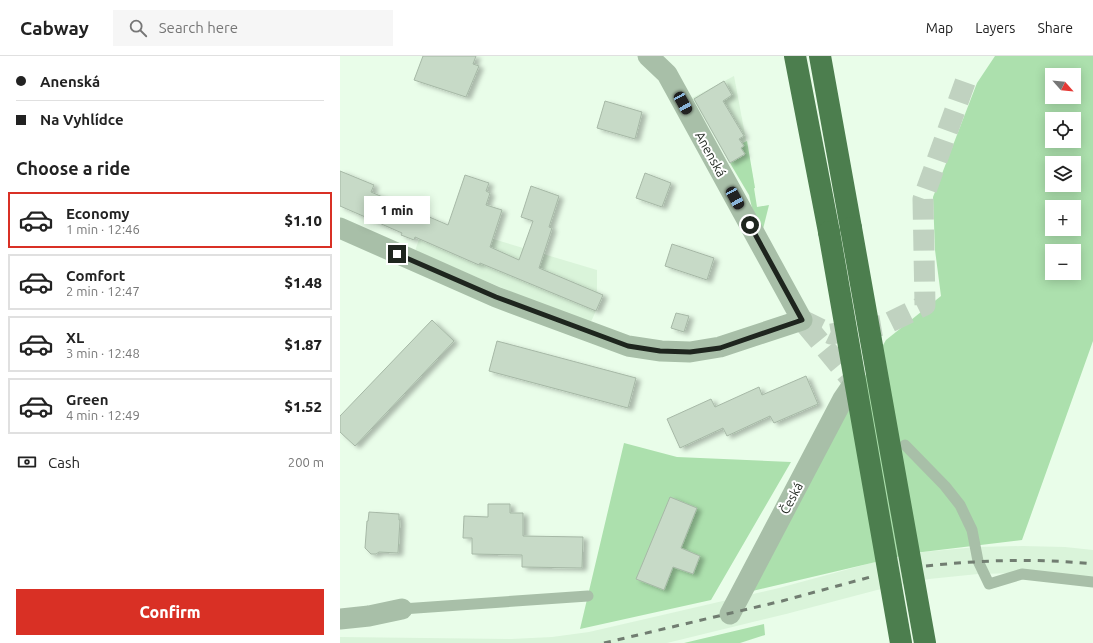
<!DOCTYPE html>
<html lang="en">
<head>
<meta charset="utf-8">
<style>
  :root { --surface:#fff; --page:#f6f6f6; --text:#222; --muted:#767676; --line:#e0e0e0; --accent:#d93025 }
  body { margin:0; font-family:Ubuntu,sans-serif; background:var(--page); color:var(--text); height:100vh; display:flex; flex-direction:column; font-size:15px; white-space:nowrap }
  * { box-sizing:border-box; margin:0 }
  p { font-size:13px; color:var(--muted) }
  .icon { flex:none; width:22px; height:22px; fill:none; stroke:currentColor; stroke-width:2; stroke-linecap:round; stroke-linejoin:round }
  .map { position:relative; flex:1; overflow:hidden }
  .panel { display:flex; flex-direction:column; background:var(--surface); width:340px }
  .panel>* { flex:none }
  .top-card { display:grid; align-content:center; height:88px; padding:0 16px; background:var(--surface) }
  .needle { width:26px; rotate:117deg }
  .controls { position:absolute; left:705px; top:12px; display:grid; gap:8px }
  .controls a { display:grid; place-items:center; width:36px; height:36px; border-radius:0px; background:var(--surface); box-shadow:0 2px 10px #0003; font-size:20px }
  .end { position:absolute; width:18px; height:18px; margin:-9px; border:5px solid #1e251e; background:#fff; box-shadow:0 0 0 2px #fff }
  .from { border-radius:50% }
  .bubble { position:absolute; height:28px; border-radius:0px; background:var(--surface); box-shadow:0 2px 10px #0003; font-size:13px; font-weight:800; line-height:28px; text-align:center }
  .car { position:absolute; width:12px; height:24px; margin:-12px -6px; border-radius:5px; box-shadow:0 0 3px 1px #0007; background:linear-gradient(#222 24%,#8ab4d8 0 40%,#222 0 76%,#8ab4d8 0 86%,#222 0) }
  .top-card b { display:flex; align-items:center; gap:14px; height:38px; font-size:15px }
  .top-card b+b { border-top:1px solid var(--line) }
  .top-card i { width:10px; height:10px; background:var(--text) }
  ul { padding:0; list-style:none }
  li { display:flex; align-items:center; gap:12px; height:56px; margin:0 8px 6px; padding:0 8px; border:2px solid var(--line); border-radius:0px }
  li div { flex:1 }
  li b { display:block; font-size:15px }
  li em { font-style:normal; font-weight:800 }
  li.active { border-color:var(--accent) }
  li>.icon { width:36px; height:36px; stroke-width:1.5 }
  h2 { padding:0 16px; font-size:18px; line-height:48px }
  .pay { display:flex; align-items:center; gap:10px; height:44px; padding:0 16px; font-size:15px }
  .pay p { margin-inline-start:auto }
  .primary-button { display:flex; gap:8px; margin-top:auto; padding:8px 16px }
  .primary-button a { flex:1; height:46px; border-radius:0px; background:var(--accent); color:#fff; font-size:16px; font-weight:800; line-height:46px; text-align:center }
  header { display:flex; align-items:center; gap:24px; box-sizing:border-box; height:56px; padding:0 20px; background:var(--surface); border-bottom:1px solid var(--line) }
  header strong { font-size:19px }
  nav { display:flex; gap:22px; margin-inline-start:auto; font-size:14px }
  .search { width:280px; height:36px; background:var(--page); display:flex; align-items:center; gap:10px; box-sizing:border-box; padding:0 14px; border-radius:0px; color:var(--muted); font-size:15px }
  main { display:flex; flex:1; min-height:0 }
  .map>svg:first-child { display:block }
</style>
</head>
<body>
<header>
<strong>Cabway</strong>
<div class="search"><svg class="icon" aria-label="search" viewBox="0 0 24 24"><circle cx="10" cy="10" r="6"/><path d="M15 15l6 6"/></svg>Search here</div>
<nav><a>Map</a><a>Layers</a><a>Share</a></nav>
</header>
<main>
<section class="panel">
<div class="top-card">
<b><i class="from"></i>Anenská</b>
<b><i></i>Na Vyhlídce</b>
</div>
<h2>Choose a ride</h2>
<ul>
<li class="active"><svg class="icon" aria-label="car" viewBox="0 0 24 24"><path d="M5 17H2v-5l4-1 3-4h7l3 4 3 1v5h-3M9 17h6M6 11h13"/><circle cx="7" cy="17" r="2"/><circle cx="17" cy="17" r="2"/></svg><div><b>Economy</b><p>1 min · 12:46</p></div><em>$1.10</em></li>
<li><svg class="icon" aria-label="car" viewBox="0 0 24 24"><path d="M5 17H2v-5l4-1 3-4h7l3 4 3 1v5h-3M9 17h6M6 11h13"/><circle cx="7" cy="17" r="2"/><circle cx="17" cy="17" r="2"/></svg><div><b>Comfort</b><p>2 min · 12:47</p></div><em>$1.48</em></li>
<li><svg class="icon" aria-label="car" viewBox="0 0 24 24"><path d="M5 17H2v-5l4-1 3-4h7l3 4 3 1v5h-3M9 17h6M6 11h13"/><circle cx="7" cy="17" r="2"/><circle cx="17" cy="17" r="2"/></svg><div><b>XL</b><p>3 min · 12:48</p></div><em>$1.87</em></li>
<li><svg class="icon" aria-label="car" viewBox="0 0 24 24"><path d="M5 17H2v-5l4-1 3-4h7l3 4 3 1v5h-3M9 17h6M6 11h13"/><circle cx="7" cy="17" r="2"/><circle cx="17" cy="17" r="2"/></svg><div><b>Green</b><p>4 min · 12:49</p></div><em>$1.52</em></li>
</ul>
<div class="pay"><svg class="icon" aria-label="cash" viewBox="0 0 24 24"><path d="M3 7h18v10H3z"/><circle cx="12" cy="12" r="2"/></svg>Cash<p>200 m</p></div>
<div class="primary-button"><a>Confirm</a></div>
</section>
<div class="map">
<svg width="753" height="587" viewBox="0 0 753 587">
  <defs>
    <filter id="shadow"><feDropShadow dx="4.5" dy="2.5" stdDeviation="2" flood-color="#0004"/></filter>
  </defs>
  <rect width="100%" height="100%" fill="#e9fde9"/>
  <g fill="#daf4da">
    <polygon points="394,20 415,132 409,139 352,42"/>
    <polygon points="86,163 257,214 257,236 263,239 250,268 233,262 75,195"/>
    <polygon points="682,490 725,491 753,494 753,521 682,517 638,518 589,523 537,534 446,558 327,587 0,587 0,581 171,583 212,581 249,576 439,532 531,507 583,496 637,491"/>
  </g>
  <g fill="#ace0ad" fill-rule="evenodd">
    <path d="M 655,0 L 753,0 L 753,285 L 682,484 L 574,497 L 408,536 L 505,354 L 546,284 L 601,240 L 595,194 L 593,141 L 637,27 ZM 712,19 L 734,19 L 734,41 L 712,41 ZM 712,63 L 734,63 L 734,85 L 712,85 ZM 712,107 L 734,107 L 734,129 L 712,129 ZM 712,151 L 734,151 L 734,173 L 712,173 ZM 712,195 L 734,195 L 734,217 L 712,217 Z"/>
    <polygon points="407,85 415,132 414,132 417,151 429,149 423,173 412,152 409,139 390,107 405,99 401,92 404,90 403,87"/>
    <polygon points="284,387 337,401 451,406 371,544 240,573"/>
    <polygon points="424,568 425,579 400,587 344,587"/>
  </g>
  <g fill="#c7dac7" stroke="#a6b8a6" filter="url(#shadow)">
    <polygon points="83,0 136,0 133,8 139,10 126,41 74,24"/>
    <polygon points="384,25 392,39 383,45 404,80 399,83 404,90 401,92 405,98 390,107 354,43"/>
    <polygon points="265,45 302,56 295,83 257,72"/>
    <polygon points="0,115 34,129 31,136 108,169 125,119 149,127 146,135 150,137 146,149 162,154 150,191 179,204 193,165 181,161 191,130 219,140 209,171 212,172 199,212 263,239 256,255 140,207 139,209 75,181 74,184 61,179 62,177 0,150"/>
    <polygon points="305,117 331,127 322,151 296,142"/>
    <polygon points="332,188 374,202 367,224 325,210"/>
    <polygon points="336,257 349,260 344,276 331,272"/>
    <polygon points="92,264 114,285 15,390 0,376 0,360"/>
    <polygon points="157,285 296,322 288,352 149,315"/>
    <polygon points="466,320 478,348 434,367 430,360 387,380 383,372 340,392 327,363 371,343 375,351 419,331 422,339"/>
    <polygon points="330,441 357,452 341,492 360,500 353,518 333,511 324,534 296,523"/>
    <polygon points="148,448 170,448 170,457 183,457 183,480 243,481 242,512 182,511 182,499 132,498 132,482 123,482 124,460 148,461"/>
    <polygon points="29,456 59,458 59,464 60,464 58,497 39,496 36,498 31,498 25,492 27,465 28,465"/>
  </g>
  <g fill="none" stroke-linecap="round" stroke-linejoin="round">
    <g stroke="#c0d2c0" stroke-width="21" stroke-dasharray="21 10" stroke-linecap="butt">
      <polyline points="462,264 491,278 544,269 585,249 583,143 628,18"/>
      <polyline points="466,269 514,327"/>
    </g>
    <g stroke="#a8bfa8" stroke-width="11">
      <polyline points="565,389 605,430 620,449 632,474 638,505 649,528 682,518 753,526"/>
      <polyline points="62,553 248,540"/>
    </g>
    <g stroke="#a8bfa8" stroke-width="21">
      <polyline points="0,172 156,241 288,290 321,295 350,296 380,291 462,264 327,18 308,0"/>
      <polyline points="390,558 503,343 514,327"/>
      <polyline points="0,563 29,560 62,553"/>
    </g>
    <g stroke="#4c7e4e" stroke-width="22">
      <polyline points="455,0 489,176"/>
      <polyline points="480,0 511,172"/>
    </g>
    <g stroke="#717d71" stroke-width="3" stroke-dasharray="7 7" stroke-linecap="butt">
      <path d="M 586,510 C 643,504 696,502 753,508"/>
      <polyline points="264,587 442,545 534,520"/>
    </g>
    <g stroke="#4c7e4e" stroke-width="22">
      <polyline points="511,172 585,587"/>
      <polyline points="489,176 561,587"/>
    </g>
  </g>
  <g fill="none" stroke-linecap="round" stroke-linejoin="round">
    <polyline stroke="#1e251e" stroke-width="5" points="57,198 156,241 288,290 320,295 350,296 380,292 462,264 410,169"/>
  </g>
  <g text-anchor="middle" stroke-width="4" stroke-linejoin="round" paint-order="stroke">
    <g font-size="13" fill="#1e251e" stroke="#fff">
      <text transform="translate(371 98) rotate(61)" y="5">Anenská</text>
      <text transform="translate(451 442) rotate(-62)" y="5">Česká</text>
    </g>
  </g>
</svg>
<div class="controls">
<a><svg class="needle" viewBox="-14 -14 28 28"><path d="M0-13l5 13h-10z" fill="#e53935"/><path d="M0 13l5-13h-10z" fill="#767676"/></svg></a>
<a><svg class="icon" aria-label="locate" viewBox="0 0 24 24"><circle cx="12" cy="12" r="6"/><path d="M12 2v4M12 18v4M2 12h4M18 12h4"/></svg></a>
<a><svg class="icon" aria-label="layers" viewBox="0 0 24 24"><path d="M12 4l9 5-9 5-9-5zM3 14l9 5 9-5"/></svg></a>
<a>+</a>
<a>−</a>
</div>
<i class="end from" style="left:410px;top:169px"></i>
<i class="end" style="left:57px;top:198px"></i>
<div class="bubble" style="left:24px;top:140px;width:66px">1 min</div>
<i class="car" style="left:343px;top:47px;rotate:151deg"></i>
<i class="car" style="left:395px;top:142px;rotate:151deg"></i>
</div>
</main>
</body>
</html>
